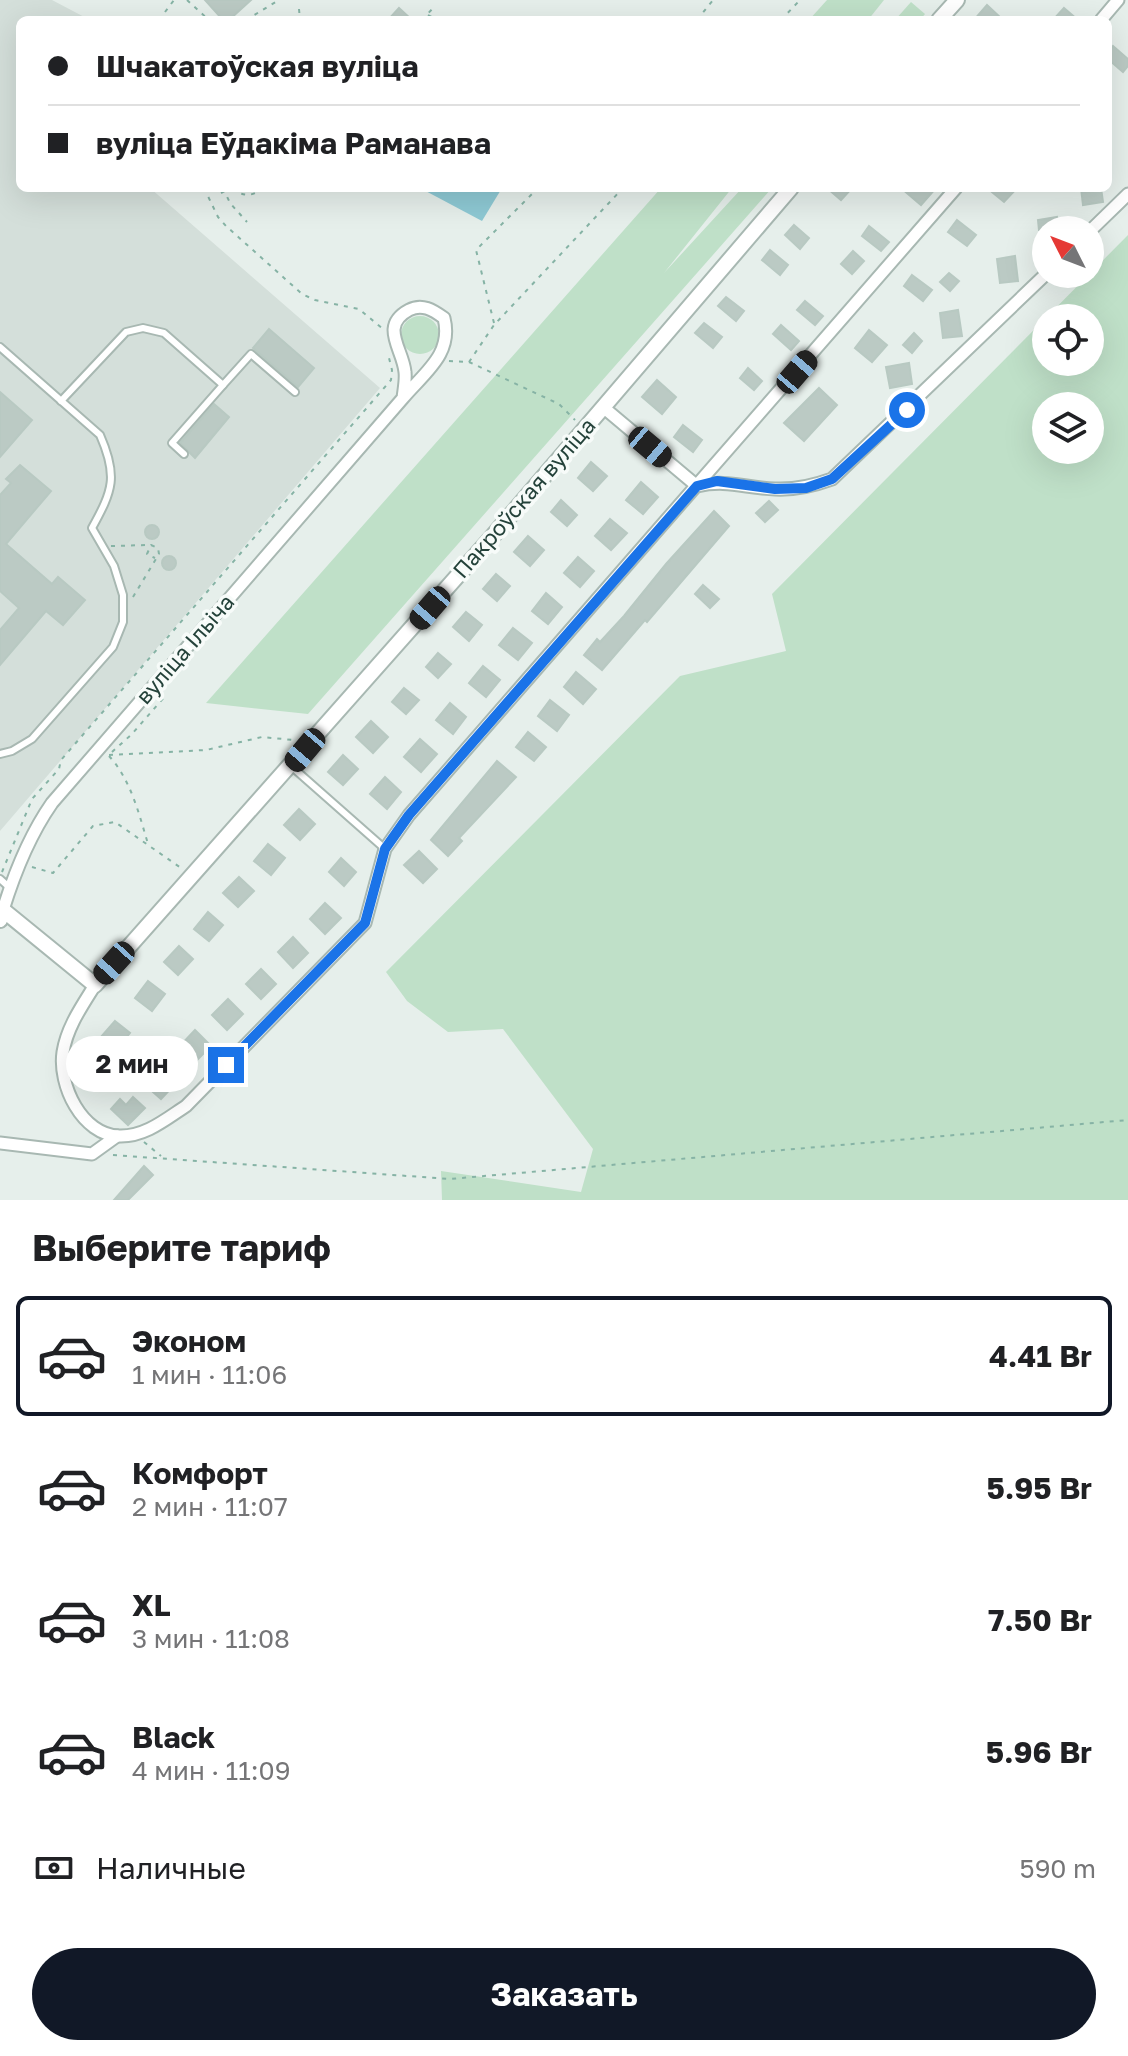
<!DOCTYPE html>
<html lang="ru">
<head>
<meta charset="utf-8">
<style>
  :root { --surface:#fff; --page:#f6f6f6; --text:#202124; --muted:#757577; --line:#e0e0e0; --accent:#111827 }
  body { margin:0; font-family:"Golos Text",sans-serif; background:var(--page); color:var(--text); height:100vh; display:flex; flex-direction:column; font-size:30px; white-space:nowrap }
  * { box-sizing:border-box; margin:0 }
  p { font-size:26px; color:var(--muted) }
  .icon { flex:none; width:44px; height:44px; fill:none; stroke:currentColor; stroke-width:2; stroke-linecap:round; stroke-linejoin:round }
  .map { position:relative; height:1200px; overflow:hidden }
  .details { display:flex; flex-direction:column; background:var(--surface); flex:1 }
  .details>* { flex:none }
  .guide { position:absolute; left:16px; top:16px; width:1096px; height:176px; border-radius:12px; box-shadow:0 8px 32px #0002; display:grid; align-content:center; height:176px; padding:0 32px; background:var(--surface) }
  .needle { width:52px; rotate:312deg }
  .tools { position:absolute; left:1032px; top:216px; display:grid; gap:16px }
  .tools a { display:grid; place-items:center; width:72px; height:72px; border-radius:50%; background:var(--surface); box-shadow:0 8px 32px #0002; font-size:40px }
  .end { position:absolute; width:36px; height:36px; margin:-18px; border:10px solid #1a73e8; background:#fff; box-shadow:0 0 0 4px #fff }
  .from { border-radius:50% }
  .bubble { position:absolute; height:56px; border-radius:28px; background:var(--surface); box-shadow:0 8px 32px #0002; font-size:26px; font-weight:700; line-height:56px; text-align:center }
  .car { position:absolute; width:24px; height:48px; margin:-24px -12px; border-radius:10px; box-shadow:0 0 6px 2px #0007; background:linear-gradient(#222 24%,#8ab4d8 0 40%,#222 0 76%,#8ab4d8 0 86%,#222 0) }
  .guide b { display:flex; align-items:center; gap:28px; height:76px; font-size:30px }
  .guide b+b { border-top:2px solid var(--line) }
  .guide i { width:20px; height:20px; background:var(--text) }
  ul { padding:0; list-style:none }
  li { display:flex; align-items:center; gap:24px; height:120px; margin:0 16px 12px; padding:0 16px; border:4px solid transparent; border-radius:12px }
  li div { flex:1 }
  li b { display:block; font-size:30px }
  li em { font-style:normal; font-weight:700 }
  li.active { border-color:var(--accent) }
  li>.icon { width:72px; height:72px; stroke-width:1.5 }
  h2 { padding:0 32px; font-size:36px; line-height:96px }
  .pay { display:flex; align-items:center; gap:20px; height:88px; padding:0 32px; font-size:30px }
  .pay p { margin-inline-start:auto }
  .cta { display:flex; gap:16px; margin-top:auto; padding:16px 32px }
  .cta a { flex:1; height:92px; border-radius:48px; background:var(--accent); color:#fff; font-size:32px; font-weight:700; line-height:92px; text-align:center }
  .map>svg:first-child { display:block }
</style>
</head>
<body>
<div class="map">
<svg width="1128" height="1200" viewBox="0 0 1128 1200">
  <rect width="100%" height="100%" fill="#e6efeb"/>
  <polygon fill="#d4dfda" points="0,0 52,0 90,20 20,20 20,188 150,188 380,388 0,831"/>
  <g fill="#bfe0c8" fill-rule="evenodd">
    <polygon points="827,0 884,0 868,20 809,20"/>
    <polygon points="911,2 925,14 920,20 895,20"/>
    <polygon points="661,188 732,188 664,273 742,188 772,188 308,714 206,703"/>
    <path d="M 1128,235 L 1128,1200 L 442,1200 L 441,1171 L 581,1192 L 593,1149 L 503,1029 L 448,1032 L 407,1001 L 386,972 L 680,676 L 786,651 L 772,594 ZM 1090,318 L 1090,362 L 1046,362 L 1046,318 ZM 1090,406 L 1090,450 L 1046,450 L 1046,406 Z"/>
    <circle cx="420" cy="335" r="19"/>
  </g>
  <polygon fill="#8ec9d4" points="420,188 502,188 482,221"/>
  <g fill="#bbcac4" stroke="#b8c9c2" stroke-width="2">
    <polygon points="205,0 251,0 229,20 223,20"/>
    <polygon points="987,5 1003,20 974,20"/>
    <polygon points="399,8 412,20 388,20"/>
    <polygon points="1064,8 1078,20 1053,20"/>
    <polygon points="1113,46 1128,59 1128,66 1123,72 1108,59 1108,52"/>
    <polygon points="827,188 852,188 841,200"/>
    <polygon points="901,188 936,188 921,205"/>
    <polygon points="987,188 1017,188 1004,202"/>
    <polygon points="1081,188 1101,188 1103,202 1083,205"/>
    <polygon points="1057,217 1059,230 1039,230 1038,220"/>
    <polygon points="957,220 976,235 967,246 948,232"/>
    <polygon points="794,225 809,238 800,249 785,235"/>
    <polygon points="869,226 889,242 881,251 862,236"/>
    <polygon points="770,250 788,265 780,275 762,260"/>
    <polygon points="853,251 864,261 852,274 841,264"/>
    <polygon points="1015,256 1018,281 1000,283 997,259"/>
    <polygon points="949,273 959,281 950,291 940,282"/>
    <polygon points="912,275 932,290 923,301 904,286"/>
    <polygon points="726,297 744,311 736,321 718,306"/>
    <polygon points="805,301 823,316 815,325 797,310"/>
    <polygon points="958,310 962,336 943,338 940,313"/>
    <polygon points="704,323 722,337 713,348 695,333"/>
    <polygon points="781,325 799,341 791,350 773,334"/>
    <polygon points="269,329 314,368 298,387 253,348"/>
    <polygon points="869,330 887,345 872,362 855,348"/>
    <polygon points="914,333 922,341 912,353 903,345"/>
    <polygon points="909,363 912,384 890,388 886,367"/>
    <polygon points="748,368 762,381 754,390 740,378"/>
    <polygon points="657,380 676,397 662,414 642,397"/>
    <polygon points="819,388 837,405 804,441 784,423"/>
    <polygon points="0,392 32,420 0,457"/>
    <polygon points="214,404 229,417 195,458 180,443"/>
    <polygon points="683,425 702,440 693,452 674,437"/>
    <polygon points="591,462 607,476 593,491 578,478"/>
    <polygon points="20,465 51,491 6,544 52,584 58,577 85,600 63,625 46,611 0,665 0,630 19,608 0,591 0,495 11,483 6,479"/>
    <polygon points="641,482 658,497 643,514 626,500"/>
    <polygon points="561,500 577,515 567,526 551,512"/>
    <polygon points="769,501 778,510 765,522 756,513"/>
    <polygon points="714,511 729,526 647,622 645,620 602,670 584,655 597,639 600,642 624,616 666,564"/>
    <polygon points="610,519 627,533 611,550 595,536"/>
    <circle cx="152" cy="532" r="7"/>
    <polygon points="528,536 544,550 530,566 514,552"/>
    <circle cx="169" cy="563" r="7"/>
    <polygon points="578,557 594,571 580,587 564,573"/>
    <polygon points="496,574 510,586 497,601 483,589"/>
    <polygon points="703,585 719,599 710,608 695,594"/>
    <polygon points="546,593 562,607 548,624 532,611"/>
    <polygon points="466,612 482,625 469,641 453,627"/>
    <polygon points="513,628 532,643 518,660 499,645"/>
    <polygon points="438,653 451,664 438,678 426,667"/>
    <polygon points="483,666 500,680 486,697 469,683"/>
    <polygon points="576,672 596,689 583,704 564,687"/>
    <polygon points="404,688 419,700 406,714 392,702"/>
    <polygon points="550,700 569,715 557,731 538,716"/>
    <polygon points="450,703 466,717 453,734 436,720"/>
    <polygon points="371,721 388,737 373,753 356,737"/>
    <polygon points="528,732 546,747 534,761 516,747"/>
    <polygon points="420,739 437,754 421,772 404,757"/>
    <polygon points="343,755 358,769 343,785 328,772"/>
    <polygon points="497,761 516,777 459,838 462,841 448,856 431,840"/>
    <polygon points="385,777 401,792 387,809 370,794"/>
    <polygon points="299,809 315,824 300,840 284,825"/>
    <polygon points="268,844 285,858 271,875 254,861"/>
    <polygon points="419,851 437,869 423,883 404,865"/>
    <polygon points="341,858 356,872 344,886 329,872"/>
    <polygon points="239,877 254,891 238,907 223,893"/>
    <polygon points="325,903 341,918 325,934 310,919"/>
    <polygon points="208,912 223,925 209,941 194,929"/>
    <polygon points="293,937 308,953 293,968 278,952"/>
    <polygon points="179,946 193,959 178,975 164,962"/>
    <polygon points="261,969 276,984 261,999 246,984"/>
    <polygon points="148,981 165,994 152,1011 135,998"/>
    <polygon points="228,999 243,1014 227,1030 212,1015"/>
    <polygon points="115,1021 130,1033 116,1050 101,1037"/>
    <polygon points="195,1030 211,1046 195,1062 179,1047"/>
    <polygon points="160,1068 176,1083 161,1099 144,1084"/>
    <polygon points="133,1097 145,1108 128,1125 111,1109 120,1099 126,1105"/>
    <polygon points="144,1166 153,1175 128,1200 114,1200"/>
  </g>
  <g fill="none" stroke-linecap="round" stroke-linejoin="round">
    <defs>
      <g id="service">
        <path d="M 0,347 L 100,435 C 118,476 113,490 92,528 L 114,566 L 123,595 L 123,622 L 113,647 L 32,739 L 12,751 L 0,754"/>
        <polyline points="61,401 126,332 143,328 164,333 223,385 251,354 295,392"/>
        <polyline points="184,454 172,443 223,385"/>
        <polyline points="291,766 384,848"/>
        <polyline points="0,879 10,888"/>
      </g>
      <g id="minor">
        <polyline points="1101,20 1118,0"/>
        <polyline points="1090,231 1128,194"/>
        <path d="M 603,407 L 697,486 C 727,479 745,488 775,489 C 796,490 813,486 832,479 L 1046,274"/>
        <path d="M 3,910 C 15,871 29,836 52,803 L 403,398 C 425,372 453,354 444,318 C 433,310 422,303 409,310 C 379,326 403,349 405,372 C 406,380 404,389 403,398"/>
        <path d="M 95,985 C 82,1006 67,1027 63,1052 C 58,1085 82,1135 119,1136 C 145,1137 166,1119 186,1106 L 365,923 L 385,849 L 409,815 L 956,188"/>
        <polyline points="0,1143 92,1154 117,1136"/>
      </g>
      <g id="tertiary">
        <polyline points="939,20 957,0"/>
        <polyline points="0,920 3,910 95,985 492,537 791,188"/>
      </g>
    </defs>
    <use href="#service" stroke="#a8b8b2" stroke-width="10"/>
    <use href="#minor" stroke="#a8b8b2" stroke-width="15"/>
    <use href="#tertiary" stroke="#a8b8b2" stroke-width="18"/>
    <g stroke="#86b3a5" stroke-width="2" stroke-dasharray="4 6" stroke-linecap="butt">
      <polyline points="187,0 209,20"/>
      <polyline points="299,9 300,20"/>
      <polyline points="428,15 437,20"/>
      <polyline points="159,20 174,0"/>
      <polyline points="246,20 279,0"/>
      <polyline points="422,20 435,6"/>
      <polyline points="697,20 713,0"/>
      <polyline points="781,20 800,0"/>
      <polyline points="204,188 218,217 226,226 302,294 315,300 359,309 383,329"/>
      <polyline points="223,188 230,203 247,222"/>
      <path d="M 233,188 C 242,197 253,197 262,188"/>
      <polyline points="221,193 231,188"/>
      <polyline points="494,323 476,250 538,188"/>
      <polyline points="449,361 469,362 559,404 575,420"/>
      <polyline points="469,362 494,325 623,188"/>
      <polyline points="111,546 149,545"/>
      <polyline points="133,597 159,554 158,548 151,545 147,554 155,558"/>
      <polyline points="112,752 132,734 166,695"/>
      <polyline points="109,755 206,750 262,737 293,740"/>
      <path d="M 109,756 C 131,780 139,814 148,844"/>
      <polyline points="32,867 53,873 93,826 115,822 181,868"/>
      <polyline points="2,872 32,799 59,769 61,760 391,380 392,370 388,354"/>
      <polyline points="144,1142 161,1156"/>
      <polyline points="113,1155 450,1179 1128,1120"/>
    </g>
    <use href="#service" stroke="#fff" stroke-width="6"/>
    <use href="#minor" stroke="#fff" stroke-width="11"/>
    <use href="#tertiary" stroke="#fff" stroke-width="14"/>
  </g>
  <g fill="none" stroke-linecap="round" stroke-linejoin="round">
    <polyline stroke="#1a73e8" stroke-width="10" points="226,1065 365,923 385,849 409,815 697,486 717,481 775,489 806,488 832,479 907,410"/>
  </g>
  <g text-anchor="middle" stroke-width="7" stroke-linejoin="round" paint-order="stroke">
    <g font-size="22" fill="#24423a" stroke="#f7fbf9">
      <text transform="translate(524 498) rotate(-49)" y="8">Пакроўская вуліца</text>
      <text transform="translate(185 649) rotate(-49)" y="8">вуліца Ільіча</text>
    </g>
  </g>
</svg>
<div class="tools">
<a><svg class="needle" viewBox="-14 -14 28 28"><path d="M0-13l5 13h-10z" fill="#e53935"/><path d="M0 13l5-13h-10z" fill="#757577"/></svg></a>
<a><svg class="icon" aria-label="locate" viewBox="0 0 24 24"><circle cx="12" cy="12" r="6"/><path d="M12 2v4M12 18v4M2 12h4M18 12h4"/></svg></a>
<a><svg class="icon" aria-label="layers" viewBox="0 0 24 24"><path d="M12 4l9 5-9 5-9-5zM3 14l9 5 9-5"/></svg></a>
</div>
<i class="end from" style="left:907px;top:410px"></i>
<i class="end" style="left:226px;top:1065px"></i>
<div class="bubble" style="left:66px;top:1036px;width:132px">2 мин</div>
<i class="car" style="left:797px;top:372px;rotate:41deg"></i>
<i class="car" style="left:650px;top:447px;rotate:130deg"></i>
<i class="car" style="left:430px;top:608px;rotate:221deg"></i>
<i class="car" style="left:305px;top:750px;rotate:220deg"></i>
<i class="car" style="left:114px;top:963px;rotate:222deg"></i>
<div class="guide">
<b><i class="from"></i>Шчакатоўская вуліца</b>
<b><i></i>вуліца Еўдакіма Раманава</b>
</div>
</div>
<section class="details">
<h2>Выберите тариф</h2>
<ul>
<li class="active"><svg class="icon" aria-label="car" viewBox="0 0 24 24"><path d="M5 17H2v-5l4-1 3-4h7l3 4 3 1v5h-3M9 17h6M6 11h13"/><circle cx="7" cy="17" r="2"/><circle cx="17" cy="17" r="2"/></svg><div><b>Эконом</b><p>1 мин · 11:06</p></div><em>4.41 Br</em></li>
<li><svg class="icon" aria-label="car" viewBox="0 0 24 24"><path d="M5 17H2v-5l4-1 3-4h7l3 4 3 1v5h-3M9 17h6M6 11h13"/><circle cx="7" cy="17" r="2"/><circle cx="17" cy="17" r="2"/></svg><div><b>Комфорт</b><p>2 мин · 11:07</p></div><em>5.95 Br</em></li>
<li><svg class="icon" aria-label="car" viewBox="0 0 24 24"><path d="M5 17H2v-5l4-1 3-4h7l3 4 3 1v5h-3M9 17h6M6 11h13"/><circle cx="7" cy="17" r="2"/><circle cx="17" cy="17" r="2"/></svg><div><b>XL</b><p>3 мин · 11:08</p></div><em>7.50 Br</em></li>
<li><svg class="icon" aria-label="car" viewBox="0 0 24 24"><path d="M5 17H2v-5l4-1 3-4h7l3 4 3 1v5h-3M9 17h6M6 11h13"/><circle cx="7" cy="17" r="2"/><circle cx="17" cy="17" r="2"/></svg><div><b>Black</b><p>4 мин · 11:09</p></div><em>5.96 Br</em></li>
</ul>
<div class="pay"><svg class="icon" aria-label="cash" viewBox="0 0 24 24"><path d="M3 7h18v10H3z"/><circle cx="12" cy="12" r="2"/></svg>Наличные<p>590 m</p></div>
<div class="cta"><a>Заказать</a></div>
</section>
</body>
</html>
